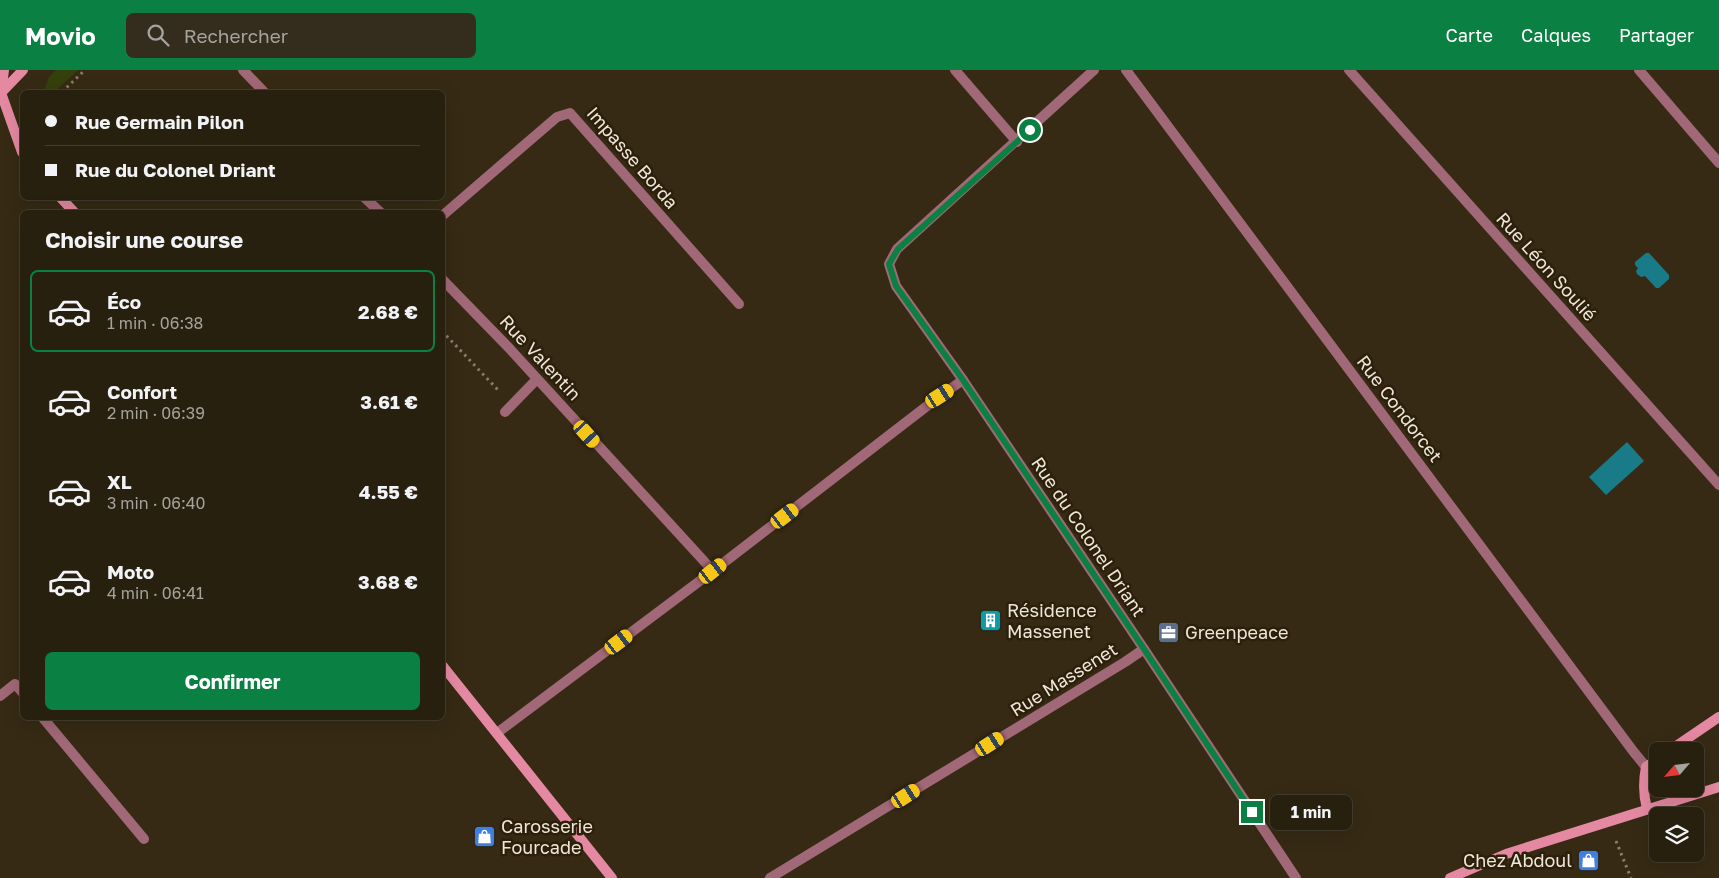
<!DOCTYPE html>
<html lang="fr">
<head>
<meta charset="utf-8">
<style>
  :root { --surface:#28200f; --page:#342d1d; --text:#f1f3f6; --muted:#a5a39e; --line:#443e2f; --accent:#0b8043 }
  body { margin:0; font-family:"Golos Text",sans-serif; background:var(--page); color:var(--text); height:100vh; display:flex; flex-direction:column; font-size:19px; white-space:nowrap }
  * { box-sizing:border-box; margin:0 }
  p { font-size:16px; color:var(--muted) }
  .icon { flex:none; width:28px; height:28px; fill:none; stroke:currentColor; stroke-width:2; stroke-linecap:round; stroke-linejoin:round }
  .map { position:relative; flex:1; overflow:hidden }
  .sheet { position:absolute; left:20px; top:140px; width:425px; height:510px; display:flex; flex-direction:column; background:var(--surface); border-radius:8px; box-shadow:0 5px 20px #0002,0 0 0 1px var(--line) }
  .sheet>* { flex:none }
  .banner { position:absolute; left:20px; top:20px; width:425px; height:110px; border-radius:8px; box-shadow:0 5px 20px #0002,0 0 0 1px var(--line); display:grid; align-content:center; height:110px; padding:0 25px; background:var(--surface) }
  .needle { width:32px; rotate:242deg }
  .controls { position:absolute; left:1649px; top:672px; display:grid; gap:10px }
  .controls a { display:grid; place-items:center; width:55px; height:55px; border-radius:8px; background:var(--surface); box-shadow:0 5px 20px #0002,0 0 0 1px var(--line); font-size:25px }
  .end { position:absolute; width:22px; height:22px; margin:-11px; border:6px solid #0b8043; background:#fff; box-shadow:0 0 0 2px #fff }
  .from { border-radius:50% }
  .bubble { position:absolute; height:35px; border-radius:8px; background:var(--surface); box-shadow:0 5px 20px #0002,0 0 0 1px var(--line); font-size:16px; font-weight:700; line-height:35px; text-align:center }
  .car { position:absolute; width:15px; height:30px; margin:-15px -8px; border-radius:6px; box-shadow:0 0 4px 1px #0007; background:linear-gradient(#f5c518 24%,#345 0 40%,#f5c518 0 76%,#345 0 86%,#f5c518 0) }
  .banner b { display:flex; align-items:center; gap:18px; height:48px; font-size:19px }
  .banner b+b { border-top:1px solid var(--line) }
  .banner i { width:12px; height:12px; background:var(--text) }
  ul { padding:0; list-style:none }
  li { display:flex; align-items:center; gap:15px; height:82px; margin:0 10px 8px; padding:0 15px; border:2px solid transparent; border-radius:8px }
  li div { flex:1 }
  li b { display:block; font-size:19px }
  li em { font-style:normal; font-weight:700 }
  li.current { border-color:var(--accent) }
  li>.icon { width:45px; height:45px; stroke-width:1.5 }
  h2 { padding:0 25px; font-size:22px; line-height:60px }
  .action { display:flex; gap:10px; margin-top:auto; padding:10px 25px }
  .action a { flex:1; height:58px; border-radius:8px; background:var(--accent); color:#fff; font-size:20px; font-weight:700; line-height:58px; text-align:center }
  header { display:flex; align-items:center; gap:30px; box-sizing:border-box; height:70px; padding:0 25px; background:var(--accent); color:#fff }
  header strong { font-size:24px }
  nav { display:flex; gap:28px; margin-inline-start:auto; font-size:18px }
  .search { width:350px; height:45px; background:var(--page); display:flex; align-items:center; gap:12px; box-sizing:border-box; padding:0 18px; border-radius:8px; color:var(--muted); font-size:19px }
  .map>svg:first-child { display:block }
</style>
</head>
<body>
<header>
<strong>Movio</strong>
<div class="search"><svg class="icon" aria-label="search" viewBox="0 0 24 24"><circle cx="10" cy="10" r="6"/><path d="M15 15l6 6"/></svg>Rechercher</div>
<nav><a>Carte</a><a>Calques</a><a>Partager</a></nav>
</header>
<div class="map">
<svg width="1719" height="808" viewBox="0 0 1719 808">
  <rect width="100%" height="100%" fill="#362a14"/>
  <polygon fill="#34410c" points="56,0 78,0 54,22 44,21 49,7"/>
  <g fill="#197b87">
    <polygon points="1646,183 1649,183 1669,205 1669,209 1659,218 1656,218 1645,206 1641,207 1637,204 1636,201 1638,198 1635,195 1635,192"/>
    <polygon points="1627,372 1644,391 1606,425 1589,407"/>
  </g>
  <g fill="none" stroke-linecap="round" stroke-linejoin="round">
    <g stroke="#887d6b" stroke-width="3" stroke-dasharray="2.5 4" stroke-linecap="butt">
      <polyline points="62,22 85,0"/>
      <polyline points="442,261 499,321"/>
      <polyline points="1616,771 1631,808"/>
    </g>
    <g stroke="#a16877" stroke-width="10">
      <polyline points="442,146 557,47 570,43 739,234"/>
      <polyline points="505,342 537,309"/>
      <polyline points="0,626 15,614 22,622"/>
      <polyline points="43,648 144,769"/>
    </g>
    <g stroke="#a16877" stroke-width="10">
      <polyline points="243,0 264,22"/>
      <polyline points="955,0 1017,72"/>
      <polyline points="1094,0 897,179 889,194 896,216 963,310 1144,579 1296,808"/>
      <polyline points="1126,0 1633,681 1646,697"/>
      <polyline points="1349,0 1719,415"/>
      <polyline points="1639,0 1719,93"/>
      <polyline points="365,128 380,142"/>
      <polyline points="442,209 510,279 713,501"/>
      <polyline points="497,663 713,501 940,326 963,310"/>
      <polyline points="770,808 1125,592 1144,579"/>
    </g>
    <g stroke="#e489a1" stroke-width="10">
      <polyline points="0,20 22,82"/>
      <polyline points="1,23 4,0"/>
      <polyline points="0,24 23,0"/>
      <polyline points="61,128 74,142"/>
      <polyline points="442,595 612,808"/>
      <polyline points="1669,681 1719,647"/>
      <path d="M 1647,739 C 1643,724 1643,712 1646,697 L 1658,689"/>
      <polyline points="1450,808 1506,784 1719,717"/>
    </g>
  </g>
  <g fill="none" stroke-linecap="round" stroke-linejoin="round">
    <polyline stroke="#0b8043" stroke-width="6" points="1030,60 898,179 889,194 896,216 963,310 1144,579 1252,742"/>
  </g>
  <defs>
    <symbol id="building-square" viewBox="-11 -11 22 22"><rect x="-9" y="-9" width="18" height="18" rx="4" fill="#0f9aa8" stroke="#2c200a"/><path d="M-4-6H4V6H1V3H-1V6H-4ZM-2.5-4.3h1.7v1.8h-1.7ZM.8-4.3h1.7v1.8H.8ZM-2.5-1h1.7V.8h-1.7ZM.8-1h1.7V.8H.8Z" fill="#fff"/></symbol>
    <symbol id="office-square" viewBox="-11 -11 22 22"><rect x="-9" y="-9" width="18" height="18" rx="4" fill="#5c6f8a" stroke="#2c200a"/><path d="M-6-3h4V-5.5h4V-3h4V5H-6ZM-1-4.5V-3h2v-1.5ZM-6 0V1H6V0Z" fill="#fff"/></symbol>
    <symbol id="shop-square" viewBox="-11 -11 22 22"><rect x="-9" y="-9" width="18" height="18" rx="4" fill="#3f7fe0" stroke="#2c200a"/><path d="M-5-2.5h2.3a2.7 3.5 0 0 1 5.4 0H5L5.5 6h-11ZM-1.5-2.5h3a1.5 2.3 0 0 0-3 0Z" fill="#fff"/></symbol>
  </defs>
  <g fill-rule="evenodd">
    <use href="#building-square" x="978" y="538" width="25" height="25"/>
    <use href="#office-square" x="1156" y="550" width="25" height="25"/>
    <use href="#shop-square" x="472" y="754" width="25" height="25"/>
    <use href="#shop-square" x="1576" y="778" width="25" height="25"/>
  </g>
  <g text-anchor="middle" stroke-width="5" stroke-linejoin="round" paint-order="stroke">
    <g font-size="18" fill="#eee6d9" stroke="#2c200a">
      <text transform="translate(632 88) rotate(49)" y="6">Impasse Borda</text>
      <text transform="translate(1546 197) rotate(48)" y="6">Rue Léon Soulié</text>
      <text transform="translate(540 288) rotate(47)" y="6">Rue Valentin</text>
      <text transform="translate(1399 339) rotate(53)" y="6">Rue Condorcet</text>
      <text transform="translate(1088 467) rotate(56)" y="6">Rue du Colonel Driant</text>
      <text transform="translate(1064 610) rotate(-32)" y="6">Rue Massenet</text>
    </g>
    <g font-size="18" fill="#eee6d9" stroke="#2c200a" text-anchor="start">
      <text x="1007" y="547">Résidence<tspan x="1007" dy="21">Massenet</tspan></text>
      <text x="1185" y="569">Greenpeace</text>
      <text x="501" y="763">Carosserie<tspan x="501" dy="21">Fourcade</tspan></text>
      <text x="1572" y="797" text-anchor="end">Chez Abdoul</text>
    </g>
  </g>
</svg>
<div class="controls">
<a><svg class="needle" viewBox="-14 -14 28 28"><path d="M0-13l5 13h-10z" fill="#e53935"/><path d="M0 13l5-13h-10z" fill="#a5a39e"/></svg></a>
<a><svg class="icon" aria-label="layers" viewBox="0 0 24 24"><path d="M12 4l9 5-9 5-9-5zM3 14l9 5 9-5"/></svg></a>
</div>
<i class="end from" style="left:1030px;top:60px"></i>
<i class="end" style="left:1252px;top:742px"></i>
<div class="bubble" style="left:1270px;top:725px;width:82px">1 min</div>
<i class="car" style="left:940px;top:326px;rotate:57deg"></i>
<i class="car" style="left:587px;top:364px;rotate:138deg"></i>
<i class="car" style="left:785px;top:446px;rotate:53deg"></i>
<i class="car" style="left:713px;top:501px;rotate:52deg"></i>
<i class="car" style="left:619px;top:572px;rotate:53deg"></i>
<i class="car" style="left:990px;top:674px;rotate:58deg"></i>
<i class="car" style="left:906px;top:726px;rotate:58deg"></i>
<div class="banner">
<b><i class="from"></i>Rue Germain Pilon</b>
<b><i></i>Rue du Colonel Driant</b>
</div>
<section class="sheet">
<h2>Choisir une course</h2>
<ul>
<li class="current"><svg class="icon" aria-label="car" viewBox="0 0 24 24"><path d="M5 17H2v-5l4-1 3-4h7l3 4 3 1v5h-3M9 17h6M6 11h13"/><circle cx="7" cy="17" r="2"/><circle cx="17" cy="17" r="2"/></svg><div><b>Éco</b><p>1 min · 06:38</p></div><em>2.68 €</em></li>
<li><svg class="icon" aria-label="car" viewBox="0 0 24 24"><path d="M5 17H2v-5l4-1 3-4h7l3 4 3 1v5h-3M9 17h6M6 11h13"/><circle cx="7" cy="17" r="2"/><circle cx="17" cy="17" r="2"/></svg><div><b>Confort</b><p>2 min · 06:39</p></div><em>3.61 €</em></li>
<li><svg class="icon" aria-label="car" viewBox="0 0 24 24"><path d="M5 17H2v-5l4-1 3-4h7l3 4 3 1v5h-3M9 17h6M6 11h13"/><circle cx="7" cy="17" r="2"/><circle cx="17" cy="17" r="2"/></svg><div><b>XL</b><p>3 min · 06:40</p></div><em>4.55 €</em></li>
<li><svg class="icon" aria-label="car" viewBox="0 0 24 24"><path d="M5 17H2v-5l4-1 3-4h7l3 4 3 1v5h-3M9 17h6M6 11h13"/><circle cx="7" cy="17" r="2"/><circle cx="17" cy="17" r="2"/></svg><div><b>Moto</b><p>4 min · 06:41</p></div><em>3.68 €</em></li>
</ul>
<div class="action"><a>Confirmer</a></div>
</section>
</div>
</body>
</html>
